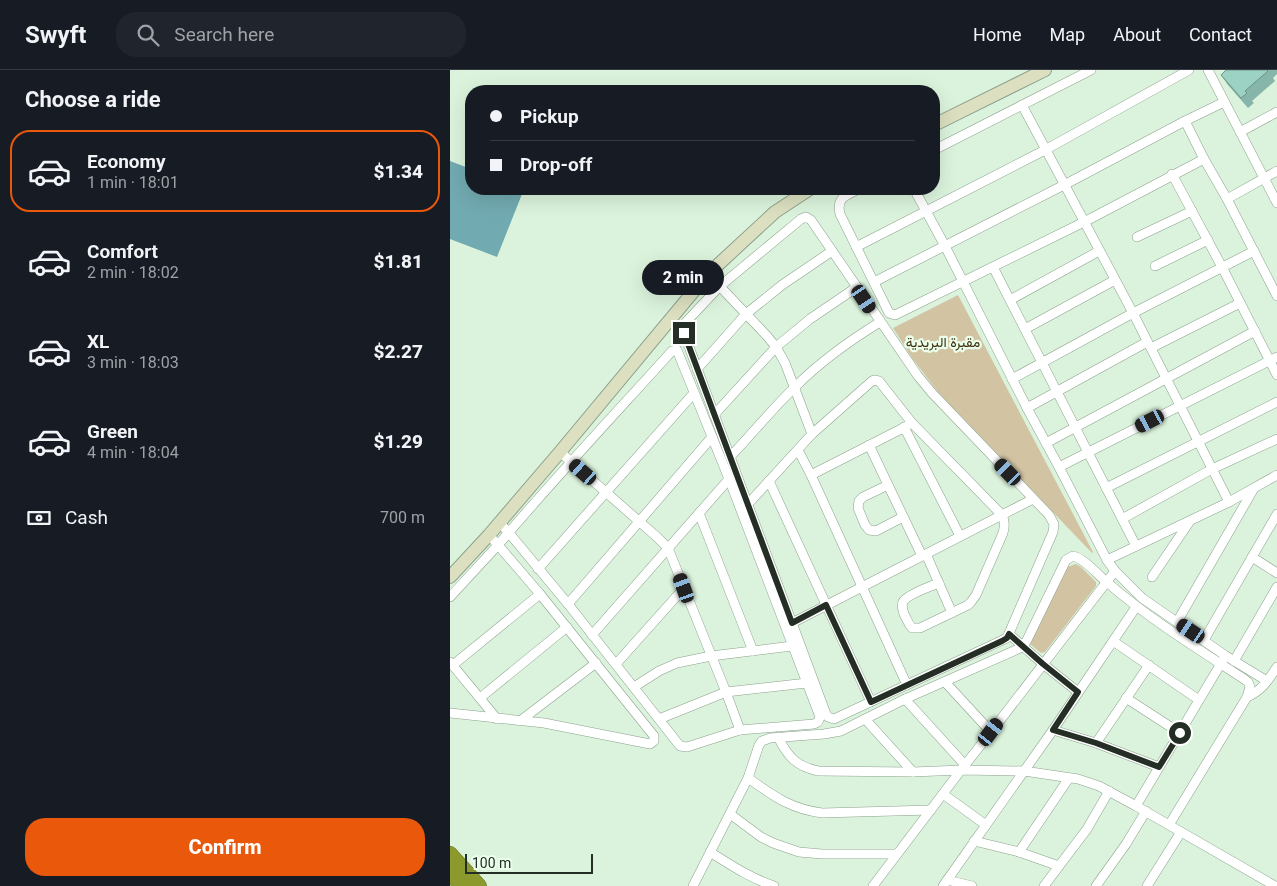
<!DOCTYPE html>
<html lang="en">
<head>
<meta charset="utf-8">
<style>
  :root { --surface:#171b24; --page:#20242c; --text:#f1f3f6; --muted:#9ea1a6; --line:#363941; --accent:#ea580c }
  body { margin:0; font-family:Roboto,Vazirmatn,sans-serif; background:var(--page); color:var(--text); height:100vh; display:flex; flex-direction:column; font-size:19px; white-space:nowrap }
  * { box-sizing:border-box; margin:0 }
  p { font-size:16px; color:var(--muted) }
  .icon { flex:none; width:28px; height:28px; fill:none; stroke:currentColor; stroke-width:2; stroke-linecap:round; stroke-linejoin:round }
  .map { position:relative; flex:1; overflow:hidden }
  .panel { display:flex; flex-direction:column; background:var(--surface); width:450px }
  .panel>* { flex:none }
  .hud { position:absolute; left:15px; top:15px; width:475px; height:110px; border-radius:20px; box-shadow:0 5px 20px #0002; display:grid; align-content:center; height:110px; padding:0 25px; background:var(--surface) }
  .scale { position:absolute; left:15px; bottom:12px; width:128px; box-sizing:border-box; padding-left:5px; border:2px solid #252e25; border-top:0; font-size:14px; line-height:18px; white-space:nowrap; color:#252e25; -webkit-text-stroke:4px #ebffec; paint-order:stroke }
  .end { position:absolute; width:22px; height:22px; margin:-11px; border:6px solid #252e25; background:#fff; box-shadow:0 0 0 2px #fff }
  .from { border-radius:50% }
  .bubble { position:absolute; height:35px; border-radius:18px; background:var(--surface); box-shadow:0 5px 20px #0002; font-size:16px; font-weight:800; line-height:35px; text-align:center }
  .car { position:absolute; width:15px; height:30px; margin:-15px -8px; border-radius:6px; box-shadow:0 0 4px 1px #0007; background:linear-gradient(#222 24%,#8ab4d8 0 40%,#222 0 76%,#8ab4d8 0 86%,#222 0) }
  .hud b { display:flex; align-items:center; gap:18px; height:48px; font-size:19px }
  .hud b+b { border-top:1px solid var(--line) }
  .hud i { width:12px; height:12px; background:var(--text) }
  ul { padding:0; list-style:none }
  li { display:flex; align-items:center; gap:15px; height:82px; margin:0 10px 8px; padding:0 15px; border:2px solid transparent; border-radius:20px }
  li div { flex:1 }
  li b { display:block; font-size:19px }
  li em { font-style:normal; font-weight:800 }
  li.selected { border-color:var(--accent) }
  li>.icon { width:45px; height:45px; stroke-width:1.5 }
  h2 { padding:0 25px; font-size:22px; line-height:60px }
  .pay { display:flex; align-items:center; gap:12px; height:55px; padding:0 25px; font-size:19px }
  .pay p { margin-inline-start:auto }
  .action { display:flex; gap:10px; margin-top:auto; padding:10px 25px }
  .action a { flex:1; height:58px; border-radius:20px; background:var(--accent); color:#fff; font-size:20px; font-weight:800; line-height:58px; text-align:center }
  header { display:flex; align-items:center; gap:30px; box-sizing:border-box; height:70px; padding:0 25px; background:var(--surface); border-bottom:1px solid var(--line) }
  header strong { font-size:24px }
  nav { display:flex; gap:28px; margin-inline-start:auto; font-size:18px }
  .search { width:350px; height:45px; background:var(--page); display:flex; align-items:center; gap:12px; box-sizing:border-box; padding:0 18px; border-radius:20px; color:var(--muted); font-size:19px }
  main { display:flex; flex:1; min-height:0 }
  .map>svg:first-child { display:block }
</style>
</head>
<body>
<header>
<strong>Swyft</strong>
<div class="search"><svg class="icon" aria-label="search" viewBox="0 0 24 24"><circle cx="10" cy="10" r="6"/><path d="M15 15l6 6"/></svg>Search here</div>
<nav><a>Home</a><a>Map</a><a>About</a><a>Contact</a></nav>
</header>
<main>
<section class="panel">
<h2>Choose a ride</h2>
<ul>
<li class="selected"><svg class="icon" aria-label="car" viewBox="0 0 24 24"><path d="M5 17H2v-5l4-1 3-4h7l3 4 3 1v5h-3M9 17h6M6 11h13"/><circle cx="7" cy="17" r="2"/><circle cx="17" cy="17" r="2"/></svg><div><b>Economy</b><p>1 min · 18:01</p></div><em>$1.34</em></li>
<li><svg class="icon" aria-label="car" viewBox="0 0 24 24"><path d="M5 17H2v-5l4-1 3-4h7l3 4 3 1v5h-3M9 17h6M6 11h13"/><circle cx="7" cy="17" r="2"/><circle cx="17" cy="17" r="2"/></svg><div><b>Comfort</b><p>2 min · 18:02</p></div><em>$1.81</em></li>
<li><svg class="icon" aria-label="car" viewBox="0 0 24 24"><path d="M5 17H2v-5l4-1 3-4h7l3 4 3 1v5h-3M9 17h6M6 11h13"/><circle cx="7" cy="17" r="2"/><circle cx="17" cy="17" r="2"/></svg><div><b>XL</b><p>3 min · 18:03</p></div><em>$2.27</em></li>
<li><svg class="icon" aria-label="car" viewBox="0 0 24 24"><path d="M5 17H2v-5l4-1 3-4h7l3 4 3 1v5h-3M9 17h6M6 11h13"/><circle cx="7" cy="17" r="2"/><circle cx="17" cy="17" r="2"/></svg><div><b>Green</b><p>4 min · 18:04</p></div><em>$1.29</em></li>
</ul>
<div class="pay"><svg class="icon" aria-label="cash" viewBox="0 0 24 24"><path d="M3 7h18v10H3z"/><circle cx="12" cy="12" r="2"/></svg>Cash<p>700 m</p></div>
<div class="action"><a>Confirm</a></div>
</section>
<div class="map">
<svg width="827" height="816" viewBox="0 0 827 816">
  <rect width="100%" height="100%" fill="#dbf3dc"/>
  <g fill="#d2c4a3">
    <polygon points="508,225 643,482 642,483 488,322 462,288 443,258"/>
    <polygon points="626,494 631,497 646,512 646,516 595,582 591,583 580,574 580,571 617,497"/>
  </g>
  <polygon fill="#72aab1" points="0,91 21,99 21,119 74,119 47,187 0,169"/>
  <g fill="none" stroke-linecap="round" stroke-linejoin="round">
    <defs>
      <g id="street">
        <polyline points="758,0 827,133"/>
        <polyline points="572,35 683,243 779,432"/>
        <polyline points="735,51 754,89 777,129 827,226"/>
        <polyline points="790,62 827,42"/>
        <polyline points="484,80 641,0"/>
        <polyline points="722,104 772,197 827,305"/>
        <path d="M 409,119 C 396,125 386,128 390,144 L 439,243 L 445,245 L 634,152 L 754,89"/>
        <polyline points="464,119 495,176 577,338 609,397 657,490 665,501 692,528 776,586 817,611"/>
        <polyline points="777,129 827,101"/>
        <polygon points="356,147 361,150 468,306 482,323 599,445 604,454 603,462 557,568 384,649 378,647 376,644 235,266 233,259 236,252 269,217 351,149"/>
        <polyline points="687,167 742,141"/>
        <polyline points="406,177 595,80 739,0"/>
        <polyline points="705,196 758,170"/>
        <polyline points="543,197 686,476"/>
        <polyline points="258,204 317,266 326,277 335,293 362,364"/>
        <polyline points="424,212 614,115 735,51 774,32"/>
        <polyline points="560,230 649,181"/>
        <polyline points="575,259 665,210"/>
        <polyline points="701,278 790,233"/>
        <polyline points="247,299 296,244 332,215 382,181"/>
        <polyline points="562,309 683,243 804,181"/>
        <polyline points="577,338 697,272"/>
        <polyline points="264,345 326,277 360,249 407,217"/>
        <polyline points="454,357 510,466"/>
        <polyline points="596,373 805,261"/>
        <polyline points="419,375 472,486"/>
        <polyline points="348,380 361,405 457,615"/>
        <polyline points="110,382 207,467 218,478 276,622 290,660"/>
        <path d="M 280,387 C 302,364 322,339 345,317 C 370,292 399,271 430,252"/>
        <polyline points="609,397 827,287"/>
        <polyline points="361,405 457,356"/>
        <polyline points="319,411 421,632"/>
        <polyline points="438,415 413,427 409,431 408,438 415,455 419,460 426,461 453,447"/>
        <polyline points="656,418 827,332"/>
        <path d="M 298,434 L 362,364 L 422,311 L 424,310 L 429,311 L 462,353 L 552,445 C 555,451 555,456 553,463 L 526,525 L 521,532 L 518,535 L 470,558 L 462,558 C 458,554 457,549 454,544 C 453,540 451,536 453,532 C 456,525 481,516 489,513"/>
        <polyline points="249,443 303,581"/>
        <polyline points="672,449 762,399 827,369"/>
        <path d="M 39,465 L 48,475 C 104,409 164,345 222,281 L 227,280 L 279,409 L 370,647 L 368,652 L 364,654 L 290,660 L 237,677 L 230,676 L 118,534 L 59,463 L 49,452"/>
        <polyline points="476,484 502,543"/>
        <polyline points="802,487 827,503"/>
        <polyline points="657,490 779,432 827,405"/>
        <polyline points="88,499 244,323"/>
        <polyline points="702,507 740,451"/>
        <polyline points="0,527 48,475 90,524 204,666 204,671 200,674 94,653 0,643"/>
        <polyline points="118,534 262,367"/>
        <polyline points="727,552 803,420"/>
        <polyline points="342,553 583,429"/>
        <polyline points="559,564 593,594 628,622"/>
        <polyline points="142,565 279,409"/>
        <polyline points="754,570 827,444"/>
        <polyline points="663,571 749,630"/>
        <polyline points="784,591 827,517"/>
        <polyline points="0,592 47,649"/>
        <polyline points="166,594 234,518"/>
        <polyline points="3,595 90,524"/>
        <polyline points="495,612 541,662"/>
        <polyline points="184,617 209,601 227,593 261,586 342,576"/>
        <path d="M 797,627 C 813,620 818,610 827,597"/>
        <polyline points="30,628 117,557"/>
        <polyline points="676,628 730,663"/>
        <polyline points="455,629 515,695"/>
        <polyline points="209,649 276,622 357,613"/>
        <polyline points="415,649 463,702"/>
        <polyline points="70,651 146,593"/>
        <polyline points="603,660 646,673 709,697"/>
        <path d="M 328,667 C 338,687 346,696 368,701 L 463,702 L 511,700 L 574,701 L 628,709 L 649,716 L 686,736 L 825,816"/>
        <polyline points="646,673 699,595"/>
        <path d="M 298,708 C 324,726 340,739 372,743 L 481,740"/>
        <polyline points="493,724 536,755"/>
        <polyline points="686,736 773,590"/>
        <polyline points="280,744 311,767 323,773 349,782 372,784 446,784"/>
        <polyline points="524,771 569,782 609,796"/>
        <path d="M 260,782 C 281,795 300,808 324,816"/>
        <polyline points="569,782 619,708"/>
        <polyline points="497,810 522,816"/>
        <path d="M 243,816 L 298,708 L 309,675 L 312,671 L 320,668 L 374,664 L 391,661 L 455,629 L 568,579 L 573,576 L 577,570 L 616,490 L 623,486 C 636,489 648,506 659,514 C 701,550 748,579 794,609 L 798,612 L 800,617 L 797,627 L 719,755"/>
        <polyline points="423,816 511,700 541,662 665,501"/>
        <polyline points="493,816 603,660 686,537"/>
        <polyline points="594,816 637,759 659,721"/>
        <polyline points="646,816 676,774 696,741"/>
        <polyline points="697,816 731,762"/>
      </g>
      <g id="secondary">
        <polyline points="484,55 595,0"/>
        <polyline points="0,507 39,465 110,382 258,204 325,142 360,119"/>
      </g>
      <g id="highway">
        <polyline points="0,784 29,816"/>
        <polyline points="0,803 12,816"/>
      </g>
    </defs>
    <use href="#street" stroke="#8ba18c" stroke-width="10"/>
    <use href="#secondary" stroke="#8ba18c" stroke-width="14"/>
    <use href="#highway" stroke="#67742a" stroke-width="16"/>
    <use href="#street" stroke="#fff" stroke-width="9"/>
    <use href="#secondary" stroke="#dce0c0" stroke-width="12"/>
    <use href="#highway" stroke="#8b992d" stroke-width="15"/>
  </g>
  <polygon fill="#86b5a9" points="776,0 827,0 827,4 823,8 825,11 802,31 804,33 798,38 778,15 771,5"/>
  <polygon fill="#9cd2c4" stroke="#6d9389" points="776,0 817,0 818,1 795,21 797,23 791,28 771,5"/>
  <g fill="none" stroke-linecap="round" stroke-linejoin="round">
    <polyline stroke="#252e25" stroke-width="6" points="234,263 342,553 376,535 421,632 552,571 557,568 559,564 593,594 628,622 603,660 646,673 709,697 730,663"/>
  </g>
  <g text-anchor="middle" stroke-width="4.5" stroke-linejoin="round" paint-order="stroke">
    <g font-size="14" fill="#3e310e" stroke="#ebffec">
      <text x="493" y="277">مقبرة البريدية</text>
    </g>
  </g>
</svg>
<div class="scale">100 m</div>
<i class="end from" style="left:730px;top:663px"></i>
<i class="end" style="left:234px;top:263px"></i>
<div class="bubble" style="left:192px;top:190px;width:82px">2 min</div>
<i class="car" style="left:414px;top:229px;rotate:146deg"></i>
<i class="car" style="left:700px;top:351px;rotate:243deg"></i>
<i class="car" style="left:133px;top:402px;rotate:311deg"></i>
<i class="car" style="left:558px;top:402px;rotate:316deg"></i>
<i class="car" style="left:234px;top:518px;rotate:340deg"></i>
<i class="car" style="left:741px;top:561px;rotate:304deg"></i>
<i class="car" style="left:541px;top:662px;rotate:37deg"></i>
<div class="hud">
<b><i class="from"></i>Pickup</b>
<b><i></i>Drop-off</b>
</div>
</div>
</main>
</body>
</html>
